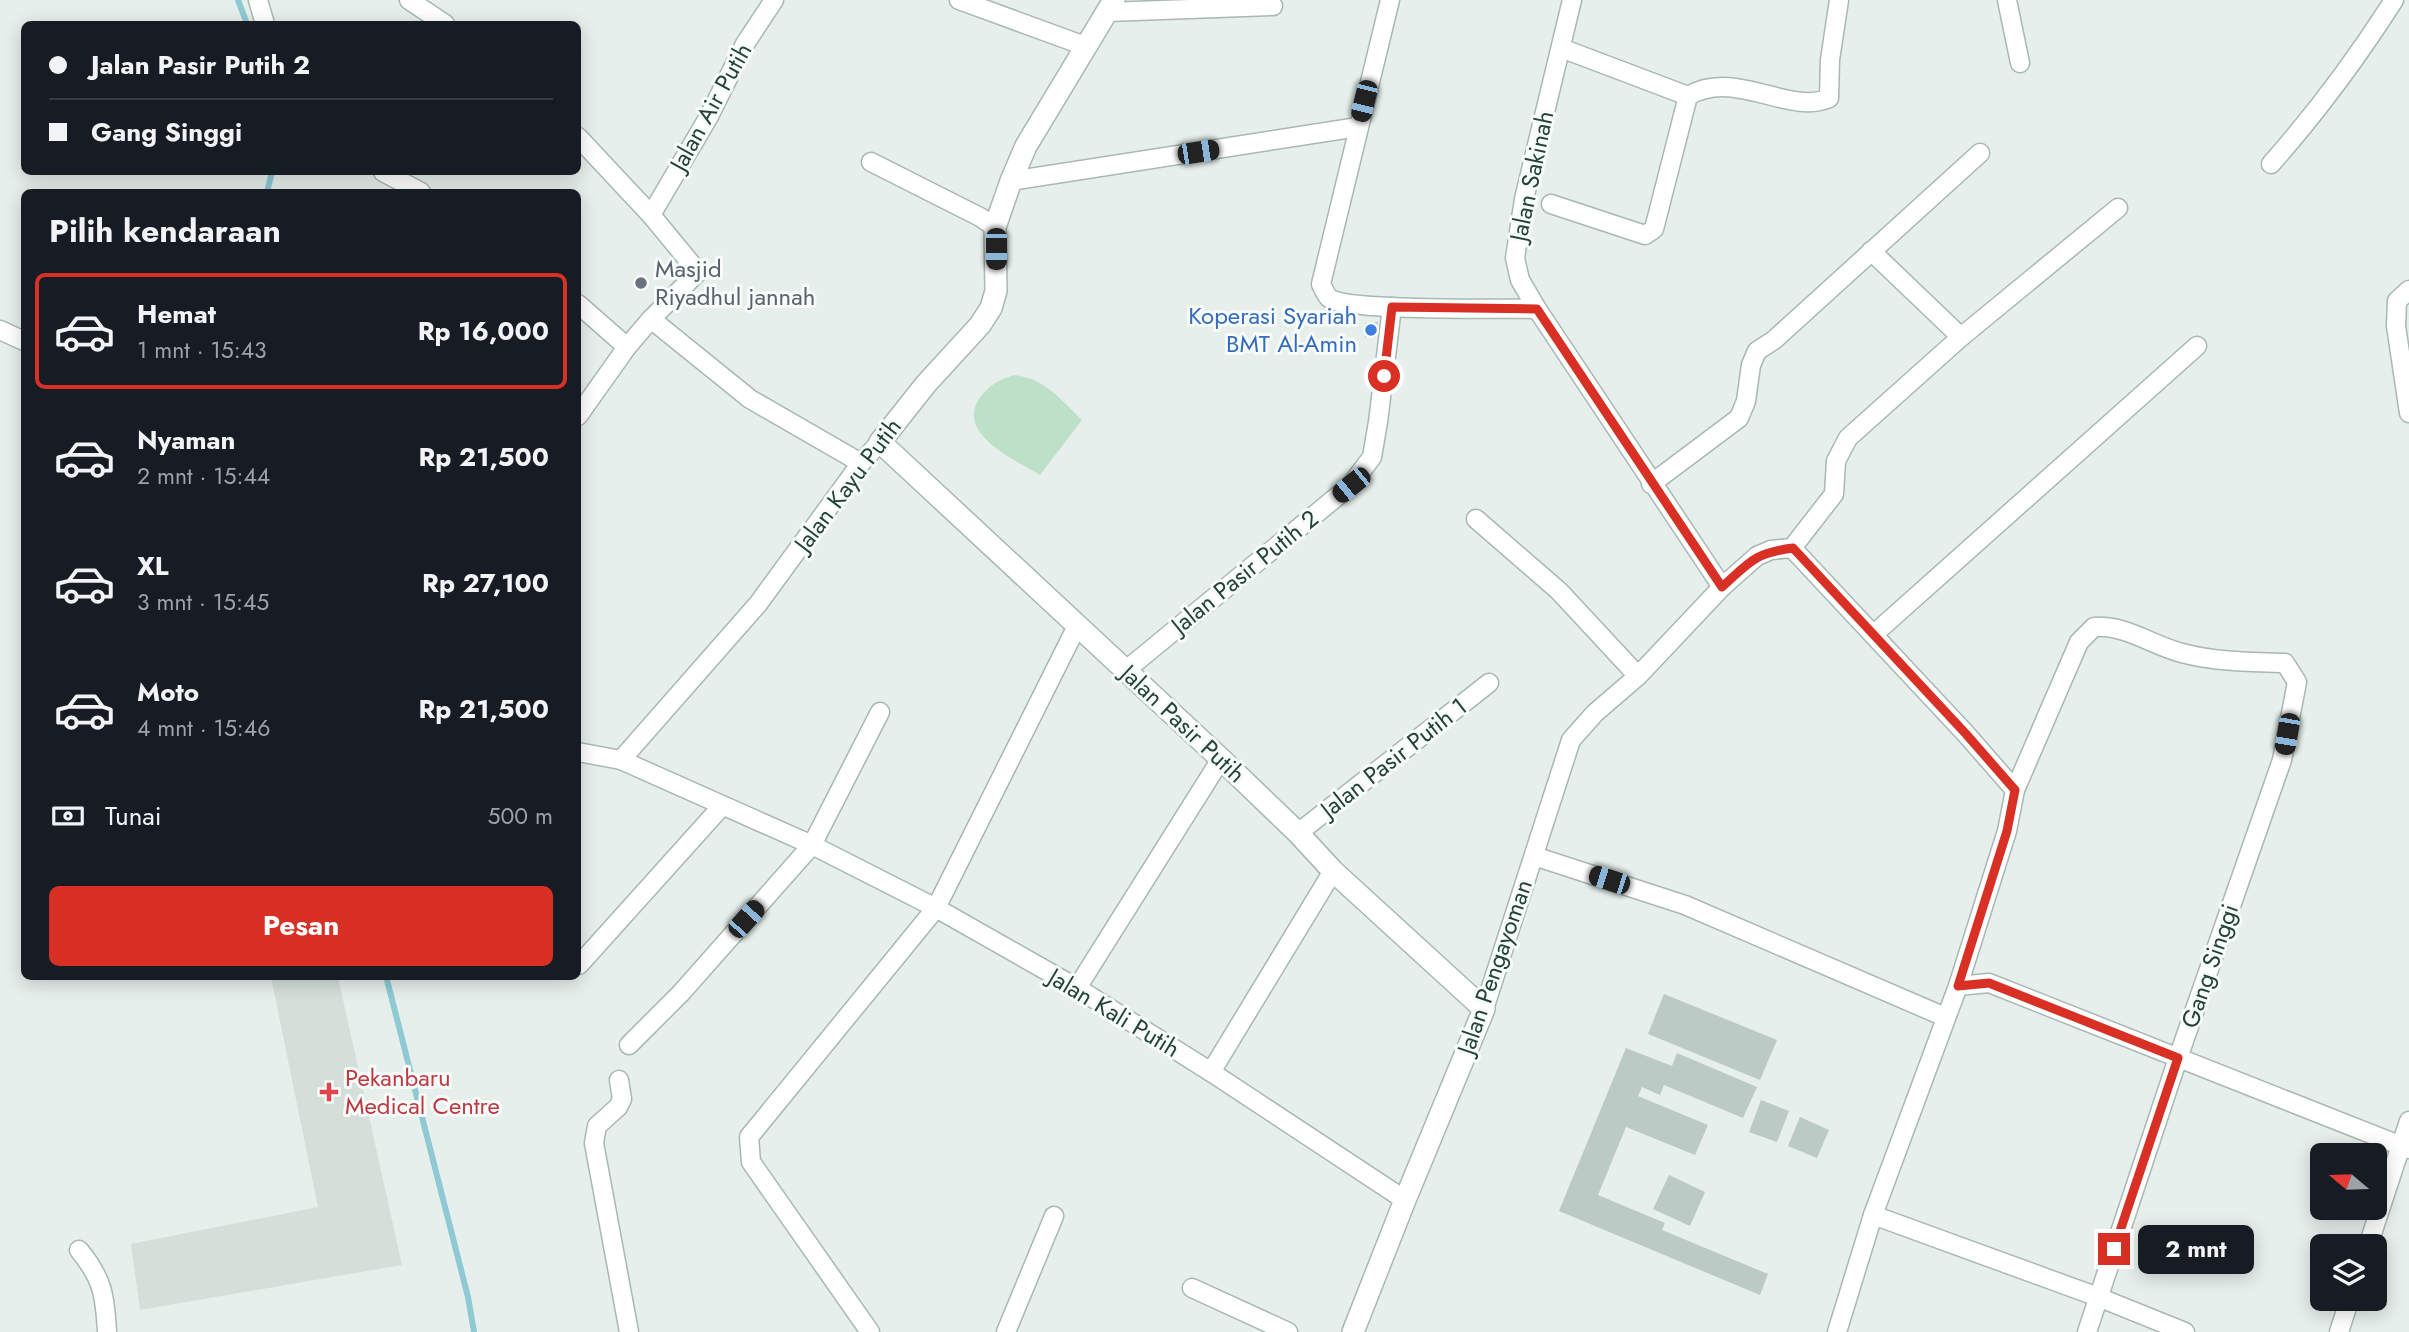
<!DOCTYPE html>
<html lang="id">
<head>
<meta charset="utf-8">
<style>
  :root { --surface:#171b24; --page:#242831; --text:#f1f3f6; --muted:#9ea1a6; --line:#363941; --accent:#d93025 }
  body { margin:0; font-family:Jost,sans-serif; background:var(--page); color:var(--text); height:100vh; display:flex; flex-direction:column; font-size:26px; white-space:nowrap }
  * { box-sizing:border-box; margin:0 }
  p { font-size:23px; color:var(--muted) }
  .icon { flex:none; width:38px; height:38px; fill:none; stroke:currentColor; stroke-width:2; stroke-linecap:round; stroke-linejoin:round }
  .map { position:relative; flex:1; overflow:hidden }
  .panel { position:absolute; left:21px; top:189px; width:560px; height:791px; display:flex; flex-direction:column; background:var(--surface); border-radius:10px; box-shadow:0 4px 18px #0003 }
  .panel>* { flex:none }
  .banner { position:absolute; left:21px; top:21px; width:560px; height:154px; border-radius:10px; box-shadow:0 4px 18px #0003; display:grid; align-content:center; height:154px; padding:0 28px; background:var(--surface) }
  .needle { width:46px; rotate:289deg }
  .buttons { position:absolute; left:2310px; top:1143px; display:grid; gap:14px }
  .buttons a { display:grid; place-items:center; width:77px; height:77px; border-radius:10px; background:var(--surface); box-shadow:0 4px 18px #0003; font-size:35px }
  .end { position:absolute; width:32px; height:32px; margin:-16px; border:9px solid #d93025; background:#fff; box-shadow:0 0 0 4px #fff }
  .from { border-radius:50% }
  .bubble { position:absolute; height:49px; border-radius:10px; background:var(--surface); box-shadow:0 4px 18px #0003; font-size:23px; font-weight:700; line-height:49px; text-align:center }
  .car { position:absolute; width:21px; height:42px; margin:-21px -10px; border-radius:9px; box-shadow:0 0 5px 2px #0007; background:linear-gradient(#222 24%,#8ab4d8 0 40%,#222 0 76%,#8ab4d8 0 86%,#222 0) }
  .banner b { display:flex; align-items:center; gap:24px; height:66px; font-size:26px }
  .banner b+b { border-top:2px solid var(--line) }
  .banner i { width:18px; height:18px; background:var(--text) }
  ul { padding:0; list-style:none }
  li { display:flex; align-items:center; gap:21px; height:116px; margin:0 14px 10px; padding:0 14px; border:4px solid transparent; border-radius:10px }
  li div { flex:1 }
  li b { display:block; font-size:26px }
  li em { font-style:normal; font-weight:700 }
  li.current { border-color:var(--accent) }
  li>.icon { width:63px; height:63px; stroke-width:1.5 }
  h2 { padding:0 28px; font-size:32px; line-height:84px }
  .pay { display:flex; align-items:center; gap:18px; height:77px; padding:0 28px; font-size:26px }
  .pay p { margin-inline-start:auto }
  .button { display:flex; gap:14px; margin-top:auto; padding:14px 28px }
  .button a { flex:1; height:80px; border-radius:10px; background:var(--accent); color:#fff; font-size:28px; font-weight:700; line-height:80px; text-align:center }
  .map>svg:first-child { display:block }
</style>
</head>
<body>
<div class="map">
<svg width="2409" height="1332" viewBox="0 0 2409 1332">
  <rect width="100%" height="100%" fill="#e6efeb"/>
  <polygon fill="#d4dfda" points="271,977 338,977 402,1265 140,1310 131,1244 318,1207"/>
  <path fill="#bfe0c8" d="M 1014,375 C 1046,379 1060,399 1082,420 L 1040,475 C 1016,460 956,435 979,399 C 989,385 998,380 1014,375 Z"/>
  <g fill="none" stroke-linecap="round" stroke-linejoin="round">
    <g stroke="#8ec9d4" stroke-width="6">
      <polyline points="238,0 247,24"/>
      <polyline points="267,192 272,172"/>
      <polyline points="386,976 468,1297 474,1332"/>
    </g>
  </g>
  <g fill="#bbcac4">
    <polygon points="1378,322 1376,337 1365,337 1365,323"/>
    <polygon points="1664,994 1777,1040 1760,1080 1648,1034"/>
    <polygon points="1626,1048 1672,1066 1677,1053 1757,1087 1743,1118 1664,1085 1660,1095 1642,1087 1638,1096 1708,1125 1695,1155 1626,1127 1598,1195 1665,1223 1662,1230 1768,1274 1760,1295 1559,1211"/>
    <polygon points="1761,1100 1789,1111 1777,1142 1749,1132"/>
    <polygon points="1800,1117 1829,1130 1817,1158 1788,1146"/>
    <polygon points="1669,1175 1705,1192 1690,1226 1653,1209"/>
  </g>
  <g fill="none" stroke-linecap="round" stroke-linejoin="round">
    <defs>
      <g id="minor">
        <polyline points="258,0 265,24"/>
        <polyline points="409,0 445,24"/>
        <polyline points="959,0 1085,46"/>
        <path d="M 1390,0 L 1321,284 C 1323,288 1326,295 1329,298 C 1348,312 1504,308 1537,309"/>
        <polyline points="1572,0 1524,199 1515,258 1520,280 1537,309 1722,587"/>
        <polyline points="2007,0 2020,63"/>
        <polyline points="1107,12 1273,6"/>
        <polyline points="1561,48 1688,96"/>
        <polyline points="578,137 651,215 698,272 651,319 627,347 578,416"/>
        <polyline points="871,162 980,217 995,227"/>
        <path d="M 2271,164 C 2317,112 2357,58 2394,0"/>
        <polyline points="383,172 421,192"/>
        <polyline points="1011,181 1358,127"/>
        <path d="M 1551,204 L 1645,235 L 1654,229 L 1688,96 C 1735,68 1790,116 1829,98 L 1830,60 L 1839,0"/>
        <polyline points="651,215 708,118 745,44 774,0"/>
        <polyline points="1871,251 1961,337"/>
        <polyline points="2409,290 2397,301 2396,326 2409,413"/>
        <polyline points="578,304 627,347"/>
        <polyline points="651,319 750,399 861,463"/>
        <polyline points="0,330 24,341"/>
        <polyline points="1651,484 1739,418 1746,401 1751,365 1757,351 1774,340 1980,153"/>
        <polyline points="1476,519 1559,591 1638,676"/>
        <polyline points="1792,548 1834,494 1836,461 1848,438 1961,337 2118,208"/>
        <polyline points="1874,634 2197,346"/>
        <polyline points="1125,671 1351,485 1372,457 1378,422 1392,307"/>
        <polyline points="578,752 621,760 812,845 936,908 1077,988 1211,1072 1405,1200"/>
        <polyline points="621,760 758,604 861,463 880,442"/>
        <path d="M 2015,790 L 2079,642 L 2094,627 C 2127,625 2151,645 2182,653 C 2215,662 2251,662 2285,663 L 2297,682 L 2282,760 L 2178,1058 L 2087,1332"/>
        <polyline points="1298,833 1489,683"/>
        <polyline points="1534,856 1685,905 1945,1017"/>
        <polyline points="579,965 722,806"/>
        <polyline points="1958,986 1989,983 2409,1149"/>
        <polyline points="1077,988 1221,759"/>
        <polyline points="1484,1009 1571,740 1595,713 1638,676 1722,587 1757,556 1771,550 1792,548 1966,734 2015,790 2007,831 1958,986 1873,1215 1837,1332"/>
        <polyline points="629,1045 681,993 812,845 880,712"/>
        <polyline points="1211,1072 1333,871"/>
        <polyline points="619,1080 622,1099 618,1107 597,1126 594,1143 629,1332"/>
        <polyline points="1873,1215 2098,1297 2185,1332"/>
        <polyline points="2368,1246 2409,1121"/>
        <path d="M 79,1250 C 103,1279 105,1296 107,1332"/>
        <polyline points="1192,1288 1288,1332"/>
        <polyline points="870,1332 751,1162 749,1137 936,908 1077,626"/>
        <polyline points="1006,1332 1054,1216"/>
        <polyline points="2339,1332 2350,1298"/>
      </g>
      <polyline id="tertiary" points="1114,0 1026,146 1011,181 995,227 996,291 991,308 980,325 926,384 880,442 1221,759 1298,833 1333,871 1484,1009 1405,1200 1353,1332"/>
    </defs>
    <use href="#minor" stroke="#a8b8b2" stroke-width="21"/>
    <use href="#tertiary" stroke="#a8b8b2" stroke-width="24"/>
    <use href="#minor" stroke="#fff" stroke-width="18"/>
    <use href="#tertiary" stroke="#fff" stroke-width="21"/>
  </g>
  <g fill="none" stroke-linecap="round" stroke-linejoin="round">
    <path stroke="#d93025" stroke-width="9" d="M 1384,376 L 1392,307 L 1537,309 L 1722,587 C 1750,562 1754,553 1793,548 L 1966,734 L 2015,790 L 2007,831 L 1958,986 L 1989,983 L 2178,1058 L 2114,1249"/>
  </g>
  <circle fill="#6b7280" stroke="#f7fbf9" stroke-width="2.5" cx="641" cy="283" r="7"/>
  <circle fill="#3f7fe0" stroke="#f7fbf9" stroke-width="2.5" cx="1371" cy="330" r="7"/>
  <path fill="#e0444e" stroke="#f7fbf9" stroke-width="2.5" d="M325.5 1081.5h7v7h7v7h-7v7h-7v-7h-7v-7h7z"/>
  <g text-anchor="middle" stroke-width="6" stroke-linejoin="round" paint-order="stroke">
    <g font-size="24" fill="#24423a" stroke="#f7fbf9">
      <text transform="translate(711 107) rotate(-61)" y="8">Jalan Air Putih</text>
      <text transform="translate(1532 176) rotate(-78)" y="8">Jalan Sakinah</text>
      <text transform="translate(848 485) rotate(-53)" y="8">Jalan Kayu Putih</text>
      <text transform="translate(1245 572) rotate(-39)" y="8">Jalan Pasir Putih 2</text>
      <text transform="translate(1183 724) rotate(43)" y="8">Jalan Pasir Putih</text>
      <text transform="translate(1394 758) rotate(-38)" y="8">Jalan Pasir Putih 1</text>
      <text transform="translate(2210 966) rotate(-71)" y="8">Gang Singgi</text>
      <text transform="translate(1495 967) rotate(-71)" y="8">Jalan Pengayoman</text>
      <text transform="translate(1114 1013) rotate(31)" y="8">Jalan Kali Putih</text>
    </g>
    <g font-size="24" fill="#5b616d" stroke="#f7fbf9" text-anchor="start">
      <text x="655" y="277">Masjid<tspan x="655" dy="28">Riyadhul jannah</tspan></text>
    </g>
    <g font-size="24" fill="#366cbe" stroke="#f7fbf9" text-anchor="end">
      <text x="1357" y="324">Koperasi Syariah<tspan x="1357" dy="28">BMT Al-Amin</tspan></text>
    </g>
    <g font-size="24" fill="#be3a42" stroke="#f7fbf9" text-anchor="start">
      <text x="345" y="1086">Pekanbaru<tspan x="345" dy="28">Medical Centre</tspan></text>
    </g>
  </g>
</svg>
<div class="buttons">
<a><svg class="needle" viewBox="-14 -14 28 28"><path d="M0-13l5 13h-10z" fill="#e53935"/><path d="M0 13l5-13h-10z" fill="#9ea1a6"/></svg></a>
<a><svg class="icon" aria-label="layers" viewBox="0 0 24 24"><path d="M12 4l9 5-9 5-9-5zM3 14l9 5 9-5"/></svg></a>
</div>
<i class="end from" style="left:1384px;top:376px"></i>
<i class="end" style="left:2114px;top:1249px"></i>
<div class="bubble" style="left:2138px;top:1225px;width:116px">2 mnt</div>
<i class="car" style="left:1364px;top:101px;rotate:194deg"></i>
<i class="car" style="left:1198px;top:152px;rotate:81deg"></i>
<i class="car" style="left:996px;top:249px;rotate:180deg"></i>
<i class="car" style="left:1351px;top:485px;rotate:231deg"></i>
<i class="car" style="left:2287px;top:734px;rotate:190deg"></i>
<i class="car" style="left:1609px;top:880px;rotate:288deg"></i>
<i class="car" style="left:746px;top:919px;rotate:42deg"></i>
<div class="banner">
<b><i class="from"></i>Jalan Pasir Putih 2</b>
<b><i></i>Gang Singgi</b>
</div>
<section class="panel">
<h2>Pilih kendaraan</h2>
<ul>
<li class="current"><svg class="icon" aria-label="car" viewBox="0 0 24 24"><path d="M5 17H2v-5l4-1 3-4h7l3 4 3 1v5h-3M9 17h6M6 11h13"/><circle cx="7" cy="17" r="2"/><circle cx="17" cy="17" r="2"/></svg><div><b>Hemat</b><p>1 mnt · 15:43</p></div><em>Rp 16,000</em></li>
<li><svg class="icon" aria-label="car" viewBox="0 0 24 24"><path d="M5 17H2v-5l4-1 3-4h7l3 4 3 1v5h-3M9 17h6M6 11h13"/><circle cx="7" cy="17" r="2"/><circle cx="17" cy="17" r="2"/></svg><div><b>Nyaman</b><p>2 mnt · 15:44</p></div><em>Rp 21,500</em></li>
<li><svg class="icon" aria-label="car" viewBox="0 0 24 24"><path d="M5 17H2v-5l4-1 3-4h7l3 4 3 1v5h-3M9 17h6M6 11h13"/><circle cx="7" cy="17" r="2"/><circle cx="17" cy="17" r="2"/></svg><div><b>XL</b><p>3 mnt · 15:45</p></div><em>Rp 27,100</em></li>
<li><svg class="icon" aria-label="car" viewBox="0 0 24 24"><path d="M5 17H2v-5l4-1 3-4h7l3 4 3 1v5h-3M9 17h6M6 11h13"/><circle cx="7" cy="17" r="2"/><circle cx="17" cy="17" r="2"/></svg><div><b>Moto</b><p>4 mnt · 15:46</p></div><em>Rp 21,500</em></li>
</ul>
<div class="pay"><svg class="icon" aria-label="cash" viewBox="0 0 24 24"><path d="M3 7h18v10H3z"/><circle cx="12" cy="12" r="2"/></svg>Tunai<p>500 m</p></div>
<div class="button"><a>Pesan</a></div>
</section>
</div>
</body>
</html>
